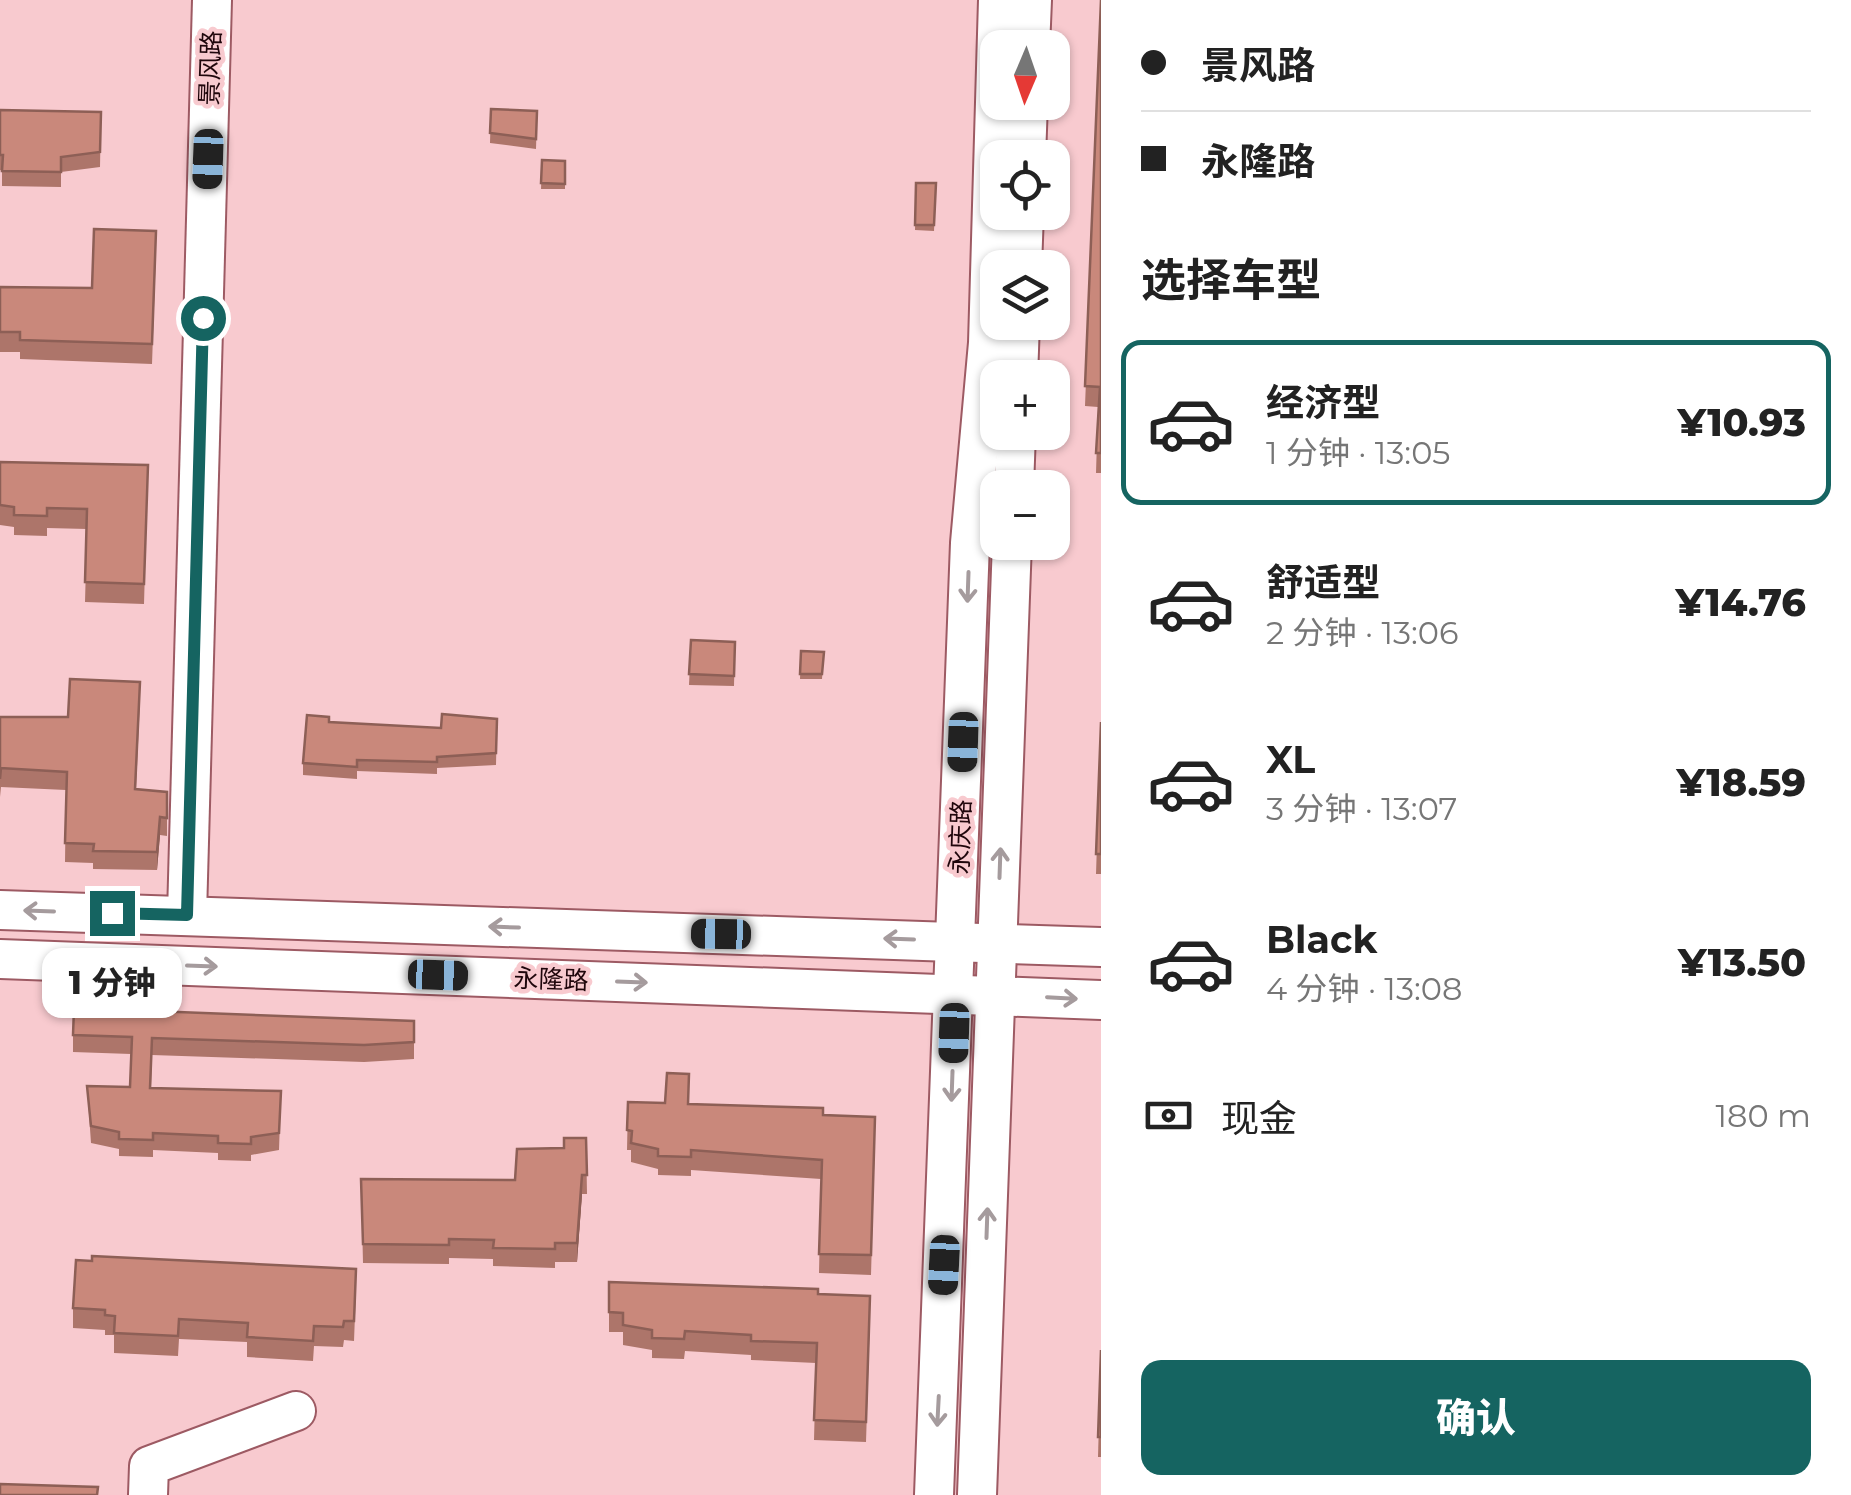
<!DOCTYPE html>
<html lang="zh">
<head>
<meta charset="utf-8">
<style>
  :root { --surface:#fff; --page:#f2f2f2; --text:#222; --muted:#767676; --line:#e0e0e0; --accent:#156461 }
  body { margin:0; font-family:Montserrat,"Noto Sans SC",sans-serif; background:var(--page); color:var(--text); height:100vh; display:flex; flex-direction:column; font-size:38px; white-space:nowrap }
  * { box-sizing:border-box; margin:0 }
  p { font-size:32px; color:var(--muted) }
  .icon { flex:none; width:55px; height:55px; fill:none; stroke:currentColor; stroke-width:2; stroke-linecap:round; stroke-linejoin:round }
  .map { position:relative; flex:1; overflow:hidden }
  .panel { display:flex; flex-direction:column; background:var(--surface); width:750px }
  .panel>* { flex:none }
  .banner { display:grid; align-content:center; height:220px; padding:0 40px; background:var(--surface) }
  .needle { width:65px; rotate:182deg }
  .tools { position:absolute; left:980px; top:30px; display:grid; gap:20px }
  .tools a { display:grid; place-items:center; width:90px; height:90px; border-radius:20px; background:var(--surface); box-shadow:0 2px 8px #0004; font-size:50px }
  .end { position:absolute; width:45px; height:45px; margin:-22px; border:12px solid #156461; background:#fff; box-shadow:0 0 0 5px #fff }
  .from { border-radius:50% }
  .bubble { position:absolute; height:70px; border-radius:20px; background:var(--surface); box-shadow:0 2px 8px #0004; font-size:32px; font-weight:800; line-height:70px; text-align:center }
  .car { position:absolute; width:30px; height:60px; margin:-30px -15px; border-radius:12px; box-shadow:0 0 8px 2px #0007; background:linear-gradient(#222 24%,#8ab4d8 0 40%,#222 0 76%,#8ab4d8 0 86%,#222 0) }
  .banner b { display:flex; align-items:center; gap:35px; height:95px; font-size:38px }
  .banner b+b { border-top:2px solid var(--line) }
  .banner i { width:25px; height:25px; background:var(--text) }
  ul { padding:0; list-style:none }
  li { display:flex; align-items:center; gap:30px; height:165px; margin:0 20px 15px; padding:0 20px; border:5px solid transparent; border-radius:20px }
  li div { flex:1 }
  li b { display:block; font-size:38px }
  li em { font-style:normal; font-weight:800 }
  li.selected { border-color:var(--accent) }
  li>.icon { width:90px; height:90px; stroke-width:1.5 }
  h2 { padding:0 40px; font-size:45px; line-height:120px }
  .pay { display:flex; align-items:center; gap:25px; height:110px; padding:0 40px; font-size:38px }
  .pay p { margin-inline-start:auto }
  .button { display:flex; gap:20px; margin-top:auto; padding:20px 40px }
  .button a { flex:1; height:115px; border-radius:20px; background:var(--accent); color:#fff; font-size:40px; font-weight:800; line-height:115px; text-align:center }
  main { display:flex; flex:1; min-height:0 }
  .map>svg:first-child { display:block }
</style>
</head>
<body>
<main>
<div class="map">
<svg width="1101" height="1495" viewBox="0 0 1101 1495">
  <rect width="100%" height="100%" fill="#f8cacf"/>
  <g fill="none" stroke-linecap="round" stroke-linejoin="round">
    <defs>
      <g id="minor">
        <polyline points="1030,48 1032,0"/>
        <polyline points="1026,158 1028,102"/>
        <polyline points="1022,268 1024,212"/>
        <polyline points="1018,378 1020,322"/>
        <polyline points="1014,488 1016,432"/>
        <polyline points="0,910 1101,947"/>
        <polyline points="187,915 212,0"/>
        <polyline points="0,959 1101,1000"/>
        <polyline points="148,1495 149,1466 296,1411"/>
        <polyline points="934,1495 970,543 988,343 998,0"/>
        <polyline points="977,1495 1012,542"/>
      </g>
    </defs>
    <use href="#minor" stroke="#9d5a63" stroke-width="42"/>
    <use href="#minor" stroke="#fff" stroke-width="38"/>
  </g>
  <g fill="#ad756a">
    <polygon points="1101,0 1101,473 1096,473 1098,407 1085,406"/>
    <polygon points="491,109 537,111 536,149 490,143"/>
    <polygon points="0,110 101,112 100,167 61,172 61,187 2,186 2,171 0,170"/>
    <polygon points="542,160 565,161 565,189 541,189"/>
    <polygon points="916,183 936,183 934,231 915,230"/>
    <polygon points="156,251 152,364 20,359 20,352 0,352 0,287 92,288"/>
    <polygon points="0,462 148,465 144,604 85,602 87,529 47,528 47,536 14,535 14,527 0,525"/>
    <polygon points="691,640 735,642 734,686 689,685"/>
    <polygon points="801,651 824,652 822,679 800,679"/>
    <polygon points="140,700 136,789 167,792 167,836 160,835 157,870 93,869 93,863 65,862 66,790 1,787 0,797 0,717 68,717"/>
    <polygon points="497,719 496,765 437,768 437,774 357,771 357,779 303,775 303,763 329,722 441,728"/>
    <polygon points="1101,722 1101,874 1096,874"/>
    <polygon points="414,1021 414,1059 364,1062 152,1055 151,1088 281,1091 279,1150 251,1155 251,1161 218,1160 218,1153 153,1150 153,1157 119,1156 119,1149 91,1143 87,1086 130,1087 131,1054 73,1052 73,1035"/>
    <polygon points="628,1102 689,1104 823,1115 875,1136 871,1275 819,1273 821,1179 691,1170 691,1176 658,1175 658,1169 631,1162 631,1150 627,1150"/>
    <polygon points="586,1138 587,1194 582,1194 577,1262 555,1262 555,1268 493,1266 493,1259 449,1258 449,1264 363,1263 361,1179 515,1180 564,1148"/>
    <polygon points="609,1282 818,1294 870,1316 866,1442 814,1440 816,1363 751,1360 751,1355 685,1351 684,1359 652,1358 652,1350 623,1345 623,1332 609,1332"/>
    <polygon points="356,1289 354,1341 344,1340 343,1347 314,1346 313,1361 247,1357 247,1342 179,1339 178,1356 114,1353 114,1335 105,1335 105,1330 73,1328 73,1308"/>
    <polygon points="1101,1350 1101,1457 1098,1457"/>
  </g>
  <g fill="#8d5f56">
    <polygon points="160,817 160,835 157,870 157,852"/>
    <polygon points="582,1175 582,1194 577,1262 577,1243"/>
  </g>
  <g fill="#c9887b" stroke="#8d5f56" stroke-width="2.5">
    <polygon points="1101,0 1101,453 1096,453 1100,387 1085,386"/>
    <polygon points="491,109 537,111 536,139 490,133"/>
    <polygon points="0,110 101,112 100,152 61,157 61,172 2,171 3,155 0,155"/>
    <polygon points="542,160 565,161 565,184 541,183"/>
    <polygon points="916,183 936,183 934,225 915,225"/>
    <polygon points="94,229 156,231 152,344 20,340 20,332 0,332 0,287 92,288"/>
    <polygon points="0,462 148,465 144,584 85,582 87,509 47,508 47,516 14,515 14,507 0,505"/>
    <polygon points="691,640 735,642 734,676 689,674"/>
    <polygon points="801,651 824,652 822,674 800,674"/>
    <polygon points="70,679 140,682 135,789 167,792 167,818 160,817 157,852 93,851 94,844 65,843 67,772 1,768 0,779 0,717 68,717"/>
    <polygon points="442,714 497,719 496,753 437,757 437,762 357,760 357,767 303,763 307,715 329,717 329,722 441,728"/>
    <polygon points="1101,722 1101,854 1096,854"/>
    <polygon points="74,1008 414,1021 414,1042 364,1045 152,1038 150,1088 281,1091 279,1133 251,1137 251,1144 218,1143 218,1136 153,1133 153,1140 119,1139 119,1132 91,1126 87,1086 130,1087 132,1037 73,1035"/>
    <polygon points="667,1073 689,1074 688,1104 823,1108 823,1115 875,1117 871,1255 819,1254 822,1160 691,1150 691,1157 658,1156 658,1149 631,1143 632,1131 627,1130 628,1102 665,1103"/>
    <polygon points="564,1138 586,1138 587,1175 582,1175 577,1243 555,1243 555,1249 493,1248 494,1240 449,1239 449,1245 363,1244 361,1179 515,1180 517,1149 564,1148"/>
    <polygon points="92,1256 356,1269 354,1321 344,1321 343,1327 314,1326 313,1341 247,1337 248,1323 179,1319 178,1336 114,1333 115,1316 105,1315 105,1310 73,1308 76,1260 92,1261"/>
    <polygon points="609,1282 818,1289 818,1294 870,1296 866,1422 814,1420 817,1343 751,1341 751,1335 685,1331 684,1339 652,1338 652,1330 623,1325 623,1313 609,1312"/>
    <polygon points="1101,1350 1101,1437 1098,1437"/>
    <polygon points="0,1484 98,1487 97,1495 0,1495"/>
  </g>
  <defs><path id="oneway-shaft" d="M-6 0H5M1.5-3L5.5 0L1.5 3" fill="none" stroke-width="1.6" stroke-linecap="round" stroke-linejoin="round" transform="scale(2.5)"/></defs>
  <g stroke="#a59b9d">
    <use href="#oneway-shaft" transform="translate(968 587) rotate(92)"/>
    <use href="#oneway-shaft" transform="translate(1000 863) rotate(-88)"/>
    <use href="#oneway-shaft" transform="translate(39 911) rotate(-178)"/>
    <use href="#oneway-shaft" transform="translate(504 927) rotate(-178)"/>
    <use href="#oneway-shaft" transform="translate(899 939) rotate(-178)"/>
    <use href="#oneway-shaft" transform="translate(202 966) rotate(2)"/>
    <use href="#oneway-shaft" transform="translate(632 982) rotate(2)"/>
    <use href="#oneway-shaft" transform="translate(1062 998) rotate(3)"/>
    <use href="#oneway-shaft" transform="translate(952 1086) rotate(92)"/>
    <use href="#oneway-shaft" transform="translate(987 1223) rotate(-88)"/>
    <use href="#oneway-shaft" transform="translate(938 1411) rotate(93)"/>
  </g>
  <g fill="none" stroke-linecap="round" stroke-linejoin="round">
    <polyline stroke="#156461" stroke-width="12" points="112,913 187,915 203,318"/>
  </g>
  <g text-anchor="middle" stroke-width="9" stroke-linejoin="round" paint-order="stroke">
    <g font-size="25" fill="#1f060b" stroke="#f8cacf">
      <text transform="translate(210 68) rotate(-88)" y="9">景风路</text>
      <text transform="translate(960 837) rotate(-88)" y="9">永庆路</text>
      <text transform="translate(551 979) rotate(2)" y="9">永隆路</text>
    </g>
  </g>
</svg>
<div class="tools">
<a><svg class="needle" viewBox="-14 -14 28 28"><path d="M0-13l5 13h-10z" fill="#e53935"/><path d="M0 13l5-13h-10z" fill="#767676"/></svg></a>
<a><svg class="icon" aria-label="locate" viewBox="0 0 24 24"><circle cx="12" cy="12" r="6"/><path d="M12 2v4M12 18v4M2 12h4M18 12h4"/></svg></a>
<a><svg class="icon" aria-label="layers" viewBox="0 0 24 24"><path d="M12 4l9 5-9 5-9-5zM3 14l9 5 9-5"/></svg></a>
<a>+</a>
<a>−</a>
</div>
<i class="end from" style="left:203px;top:318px"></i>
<i class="end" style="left:112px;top:913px"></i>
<div class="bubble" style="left:42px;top:948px;width:140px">1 分钟</div>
<i class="car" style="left:208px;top:159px;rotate:182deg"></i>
<i class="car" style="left:963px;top:742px;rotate:182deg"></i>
<i class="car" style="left:721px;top:934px;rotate:271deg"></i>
<i class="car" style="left:438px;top:975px;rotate:92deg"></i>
<i class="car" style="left:954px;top:1033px;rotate:182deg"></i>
<i class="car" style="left:944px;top:1265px;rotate:183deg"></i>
</div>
<section class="panel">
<div class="banner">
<b><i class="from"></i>景风路</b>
<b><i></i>永隆路</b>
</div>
<h2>选择车型</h2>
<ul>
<li class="selected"><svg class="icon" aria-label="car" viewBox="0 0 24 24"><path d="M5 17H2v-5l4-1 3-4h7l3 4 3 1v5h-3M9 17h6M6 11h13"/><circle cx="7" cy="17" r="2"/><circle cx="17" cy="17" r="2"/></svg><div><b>经济型</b><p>1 分钟 · 13:05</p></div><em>¥10.93</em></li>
<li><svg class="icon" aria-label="car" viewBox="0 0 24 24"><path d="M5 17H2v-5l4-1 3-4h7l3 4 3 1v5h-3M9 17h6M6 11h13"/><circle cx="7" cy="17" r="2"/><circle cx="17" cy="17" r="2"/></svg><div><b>舒适型</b><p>2 分钟 · 13:06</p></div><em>¥14.76</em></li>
<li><svg class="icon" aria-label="car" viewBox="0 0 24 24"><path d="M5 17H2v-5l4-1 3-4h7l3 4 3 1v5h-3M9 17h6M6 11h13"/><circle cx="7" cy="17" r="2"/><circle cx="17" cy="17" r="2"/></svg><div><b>XL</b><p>3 分钟 · 13:07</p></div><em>¥18.59</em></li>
<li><svg class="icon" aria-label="car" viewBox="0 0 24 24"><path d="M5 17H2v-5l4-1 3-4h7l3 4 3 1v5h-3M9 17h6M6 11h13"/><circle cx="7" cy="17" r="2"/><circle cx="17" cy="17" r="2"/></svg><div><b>Black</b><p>4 分钟 · 13:08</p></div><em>¥13.50</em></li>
</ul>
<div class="pay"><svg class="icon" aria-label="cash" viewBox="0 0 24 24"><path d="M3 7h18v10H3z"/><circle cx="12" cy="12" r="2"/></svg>现金<p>180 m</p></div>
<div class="button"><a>确认</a></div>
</section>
</main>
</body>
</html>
